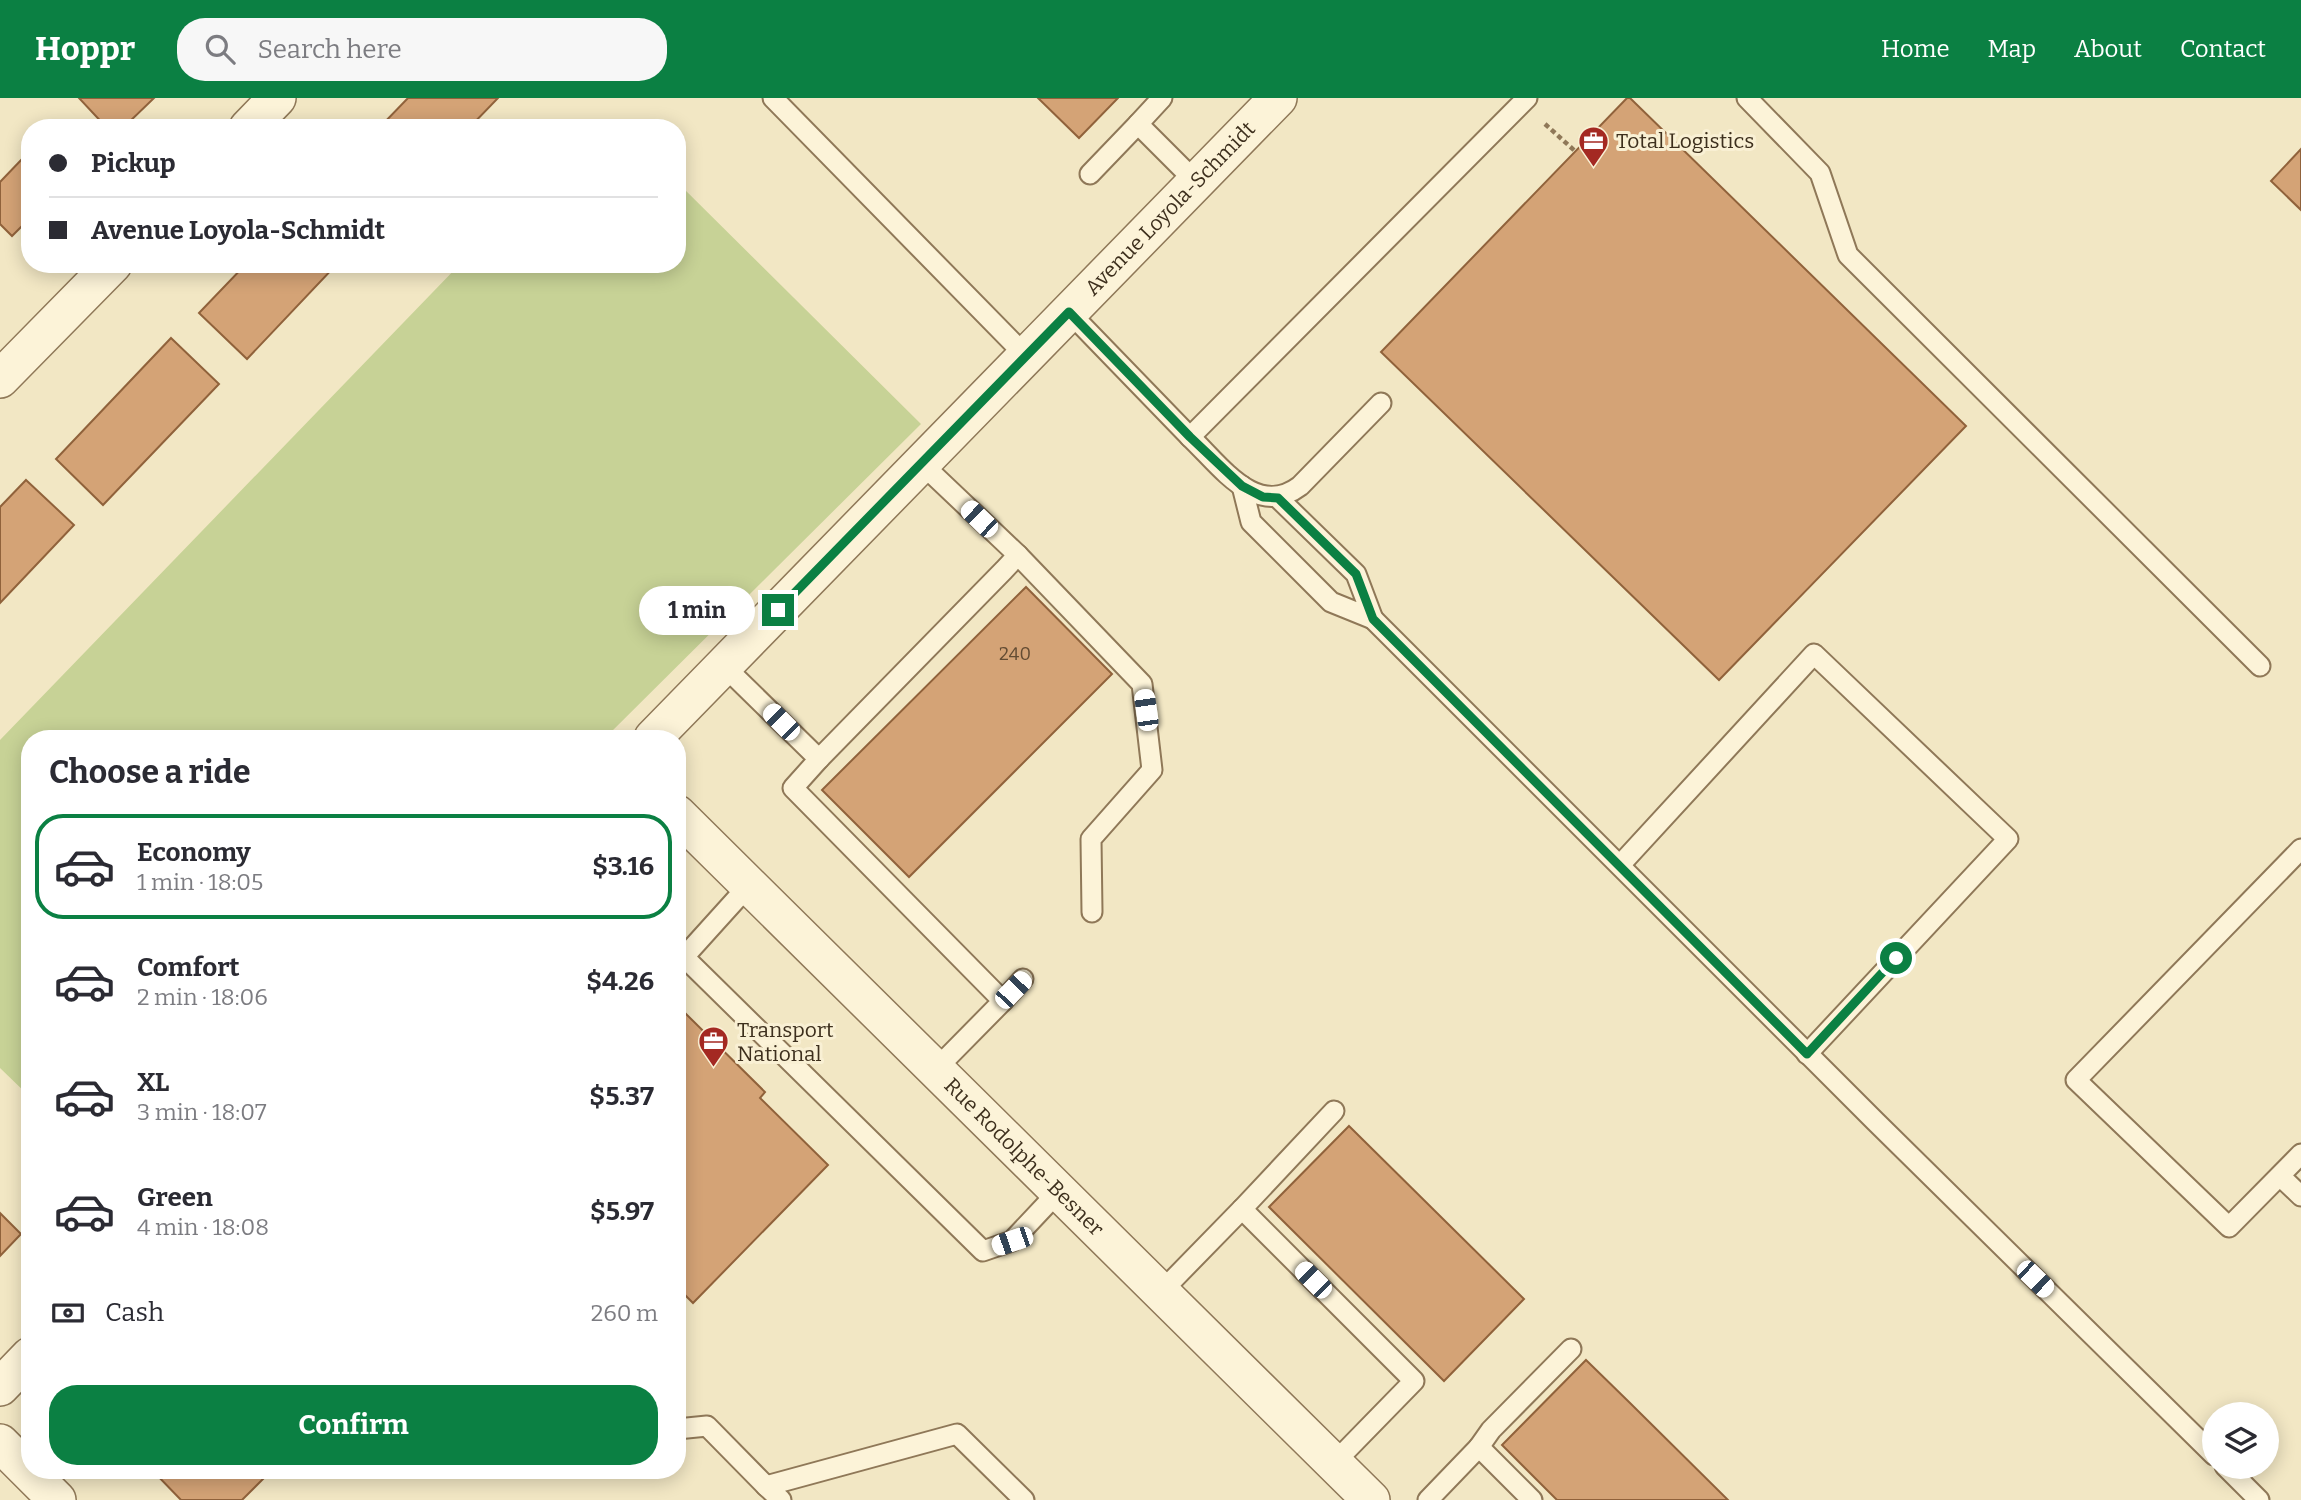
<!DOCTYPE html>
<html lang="en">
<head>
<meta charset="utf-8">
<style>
  :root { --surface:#fff; --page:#f7f7f7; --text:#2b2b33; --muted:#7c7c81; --line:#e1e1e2; --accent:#0b8043 }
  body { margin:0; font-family:Bitter,serif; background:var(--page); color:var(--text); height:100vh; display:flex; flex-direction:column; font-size:26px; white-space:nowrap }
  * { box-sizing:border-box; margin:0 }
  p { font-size:23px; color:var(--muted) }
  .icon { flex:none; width:38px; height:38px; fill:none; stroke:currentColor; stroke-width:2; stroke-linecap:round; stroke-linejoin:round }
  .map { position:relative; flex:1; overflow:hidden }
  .sheet { position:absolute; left:21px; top:632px; width:665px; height:749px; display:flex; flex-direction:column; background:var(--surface); border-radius:28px; box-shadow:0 4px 18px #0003 }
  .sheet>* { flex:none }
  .hud { position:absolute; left:21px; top:21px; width:665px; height:154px; border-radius:28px; box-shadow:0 4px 18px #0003; display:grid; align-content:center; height:154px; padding:0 28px; background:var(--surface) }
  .fabs { position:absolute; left:2202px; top:1304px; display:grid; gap:14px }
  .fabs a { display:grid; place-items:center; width:77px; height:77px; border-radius:50%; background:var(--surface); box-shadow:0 4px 18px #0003; font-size:35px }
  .end { position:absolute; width:32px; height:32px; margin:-16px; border:9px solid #0b8043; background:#fff; box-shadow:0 0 0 4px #fff }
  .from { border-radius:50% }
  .bubble { position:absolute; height:49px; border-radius:24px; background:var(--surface); box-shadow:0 4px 18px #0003; font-size:23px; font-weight:700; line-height:49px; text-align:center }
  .car { position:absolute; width:21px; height:42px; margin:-21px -10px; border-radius:9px; box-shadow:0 0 5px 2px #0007; background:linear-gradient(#fff 24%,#345 0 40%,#fff 0 76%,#345 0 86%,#fff 0) }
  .hud b { display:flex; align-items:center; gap:24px; height:66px; font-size:26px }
  .hud b+b { border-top:2px solid var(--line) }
  .hud i { width:18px; height:18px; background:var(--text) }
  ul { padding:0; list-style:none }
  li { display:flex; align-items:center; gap:21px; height:105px; margin:0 14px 10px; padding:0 14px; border:4px solid transparent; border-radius:28px }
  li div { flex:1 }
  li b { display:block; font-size:26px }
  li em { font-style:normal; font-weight:700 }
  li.selected { border-color:var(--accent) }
  li>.icon { width:63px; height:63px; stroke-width:1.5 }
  h2 { padding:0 28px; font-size:32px; line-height:84px }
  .pay { display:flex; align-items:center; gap:18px; height:77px; padding:0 28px; font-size:26px }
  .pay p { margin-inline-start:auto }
  .button { display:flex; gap:14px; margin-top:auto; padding:14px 28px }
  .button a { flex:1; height:80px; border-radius:28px; background:var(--accent); color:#fff; font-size:28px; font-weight:700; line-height:80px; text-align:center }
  header { display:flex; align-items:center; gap:42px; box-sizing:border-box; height:98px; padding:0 35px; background:var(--accent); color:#fff }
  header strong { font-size:33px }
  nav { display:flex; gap:38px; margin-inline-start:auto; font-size:24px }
  .search { width:490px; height:63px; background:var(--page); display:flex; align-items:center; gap:18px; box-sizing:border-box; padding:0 24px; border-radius:28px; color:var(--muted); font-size:26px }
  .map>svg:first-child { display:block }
</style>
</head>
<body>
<header>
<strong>Hoppr</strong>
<div class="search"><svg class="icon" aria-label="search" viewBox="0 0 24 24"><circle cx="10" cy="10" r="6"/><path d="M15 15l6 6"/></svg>Search here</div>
<nav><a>Home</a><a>Map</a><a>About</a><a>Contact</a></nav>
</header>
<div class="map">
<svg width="2301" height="1402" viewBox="0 0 2301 1402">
  <rect width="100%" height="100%" fill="#f2e7c4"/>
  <polygon fill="#c7d296" points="677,84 921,326 605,640 30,640 30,999 0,970 0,642 460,166 677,166"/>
  <g fill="#d4a376" stroke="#90623b" stroke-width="2">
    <polygon points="79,0 154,0 123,30 107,30"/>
    <polygon points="408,0 498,0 469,30 379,30"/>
    <polygon points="1038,0 1118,0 1079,40"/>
    <polygon points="1627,0 1630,0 1966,328 1719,582 1381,254"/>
    <polygon points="2301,51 2301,112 2271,83"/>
    <polygon points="24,59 30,65 30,120 12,138 0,126 0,84"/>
    <polygon points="246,166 337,166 247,261 199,215"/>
    <polygon points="171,240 219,286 103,407 56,361"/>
    <polygon points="26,382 74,427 0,505 0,409"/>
    <polygon points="1026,489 1112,576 909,779 822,692"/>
    <polygon points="681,911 765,994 760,1000 828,1067 693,1205 677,1189 677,915"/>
    <polygon points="1349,1028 1524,1201 1444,1283 1269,1109"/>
    <polygon points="0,1115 21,1136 0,1158"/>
    <polygon points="1586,1262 1629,1304 1728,1402 1557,1402 1502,1347"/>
    <polygon points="152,1372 256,1372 264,1380 242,1402 181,1402"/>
  </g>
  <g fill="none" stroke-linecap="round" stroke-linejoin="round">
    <defs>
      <g id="lane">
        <polyline points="773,0 1026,258"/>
        <polyline points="1162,0 1138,26 1196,84"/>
        <polyline points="1747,0 1820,75 1848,157 2260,568"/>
        <polyline points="1090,76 1138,26"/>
        <polyline points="1069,214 1190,339 1527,0"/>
        <path d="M 1190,339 C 1221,368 1256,421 1300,388 L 1381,305"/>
        <polyline points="1242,388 1251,424 1331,504 1373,521 1356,476 1278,400"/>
        <polyline points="1018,457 1142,586 1152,672 1091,741 1092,814"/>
        <polyline points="1373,521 1876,1024 2214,1357"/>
        <polyline points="724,568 819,661 1004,472 1018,457 921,365"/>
        <polyline points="819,661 793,690 1003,903 936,971"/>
        <polyline points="2301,751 2076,982 2229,1129 2301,1056"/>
        <polyline points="1620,767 1814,556 2008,741 1807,956"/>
        <polyline points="749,787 684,859 983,1153 1012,1143 1059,1093"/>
        <polyline points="1003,903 1023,881"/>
        <polyline points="2280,1078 2301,1098"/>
        <polyline points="1242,1111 1334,1013"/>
        <polyline points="1161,1194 1242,1111 1414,1283 1334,1365"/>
        <polyline points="677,1331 707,1328 766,1388"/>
        <polyline points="1479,1349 1491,1332 1571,1251"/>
        <polyline points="2225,1368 2259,1402"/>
        <polyline points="781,1402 766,1388 957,1336 1024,1402"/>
        <polyline points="1428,1402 1479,1349 1532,1402"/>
      </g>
      <g id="street">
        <polyline points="248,30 277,0"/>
        <polyline points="0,281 113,166"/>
        <path id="s1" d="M 653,640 L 1278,0"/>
        <path id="s2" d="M 677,716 L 1371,1402"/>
        <polyline points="0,1289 30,1258"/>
        <polyline points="0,1345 57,1402"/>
      </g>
    </defs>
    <use href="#lane" stroke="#8f7858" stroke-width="23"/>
    <use href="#street" stroke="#8f7858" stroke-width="40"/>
    <polyline stroke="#8f7858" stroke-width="4.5" stroke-dasharray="5 3.5" stroke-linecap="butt" points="1545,26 1575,53"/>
    <use href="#lane" stroke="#fcf3d8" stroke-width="19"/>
    <use href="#street" stroke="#fcf3d8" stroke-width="37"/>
  </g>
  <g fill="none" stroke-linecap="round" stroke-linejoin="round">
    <polyline stroke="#0b8043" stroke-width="9" points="778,512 1069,214 1190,339 1242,388 1263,399 1278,400 1356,476 1373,521 1807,956 1896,860"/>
  </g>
  <defs>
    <symbol id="office-pin" viewBox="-11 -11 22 30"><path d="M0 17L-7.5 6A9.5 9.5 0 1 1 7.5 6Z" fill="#a42922" stroke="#f9f0d4"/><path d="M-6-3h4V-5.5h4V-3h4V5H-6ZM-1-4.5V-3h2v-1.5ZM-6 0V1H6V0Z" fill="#fff"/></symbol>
  </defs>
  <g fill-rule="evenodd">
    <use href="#office-pin" x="1576" y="26" width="35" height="47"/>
    <use href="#office-pin" x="696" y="926" width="35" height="47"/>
  </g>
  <g text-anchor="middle" stroke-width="6" stroke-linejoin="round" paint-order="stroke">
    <g font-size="18" fill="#634c33">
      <text x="1015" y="562">240</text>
    </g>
    <g font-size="21" fill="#3d2f1d" stroke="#f9f0d4" text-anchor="start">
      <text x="1616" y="50">Total Logistics</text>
      <text x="737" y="939">Transport<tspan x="737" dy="24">National</tspan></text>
    </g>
    <g font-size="21" fill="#3d2f1d" stroke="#f9f0d4">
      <text dy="7" stroke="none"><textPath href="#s1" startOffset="740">Avenue Loyola-Schmidt</textPath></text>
      <text dy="7" stroke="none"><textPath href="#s2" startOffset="488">Rue Rodolphe-Besner</textPath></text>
    </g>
  </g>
</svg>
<div class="fabs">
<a><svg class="icon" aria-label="layers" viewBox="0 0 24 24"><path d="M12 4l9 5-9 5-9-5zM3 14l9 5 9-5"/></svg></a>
</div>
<i class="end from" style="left:1896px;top:860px"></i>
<i class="end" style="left:778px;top:512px"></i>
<div class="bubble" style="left:639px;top:488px;width:116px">1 min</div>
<i class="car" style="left:979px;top:421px;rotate:314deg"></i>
<i class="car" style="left:1146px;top:612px;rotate:352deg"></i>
<i class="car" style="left:781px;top:624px;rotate:315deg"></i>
<i class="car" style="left:1013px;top:892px;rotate:44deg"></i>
<i class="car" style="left:1012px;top:1143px;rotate:251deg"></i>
<i class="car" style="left:2035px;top:1181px;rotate:134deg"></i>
<i class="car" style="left:1313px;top:1182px;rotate:315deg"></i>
<div class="hud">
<b><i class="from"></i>Pickup</b>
<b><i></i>Avenue Loyola-Schmidt</b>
</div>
<section class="sheet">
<h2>Choose a ride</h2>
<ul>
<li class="selected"><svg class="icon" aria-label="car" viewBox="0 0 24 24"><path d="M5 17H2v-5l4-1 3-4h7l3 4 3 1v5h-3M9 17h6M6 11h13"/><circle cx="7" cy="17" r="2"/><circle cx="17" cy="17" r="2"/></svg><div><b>Economy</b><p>1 min · 18:05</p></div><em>$3.16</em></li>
<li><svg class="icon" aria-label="car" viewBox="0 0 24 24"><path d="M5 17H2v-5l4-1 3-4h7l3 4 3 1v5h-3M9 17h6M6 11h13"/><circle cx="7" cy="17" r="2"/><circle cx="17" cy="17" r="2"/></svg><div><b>Comfort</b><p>2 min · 18:06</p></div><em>$4.26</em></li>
<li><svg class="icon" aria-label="car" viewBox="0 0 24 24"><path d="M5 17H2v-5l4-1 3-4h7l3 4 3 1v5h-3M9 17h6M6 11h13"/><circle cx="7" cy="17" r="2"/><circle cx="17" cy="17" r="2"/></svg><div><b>XL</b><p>3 min · 18:07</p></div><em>$5.37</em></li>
<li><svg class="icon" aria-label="car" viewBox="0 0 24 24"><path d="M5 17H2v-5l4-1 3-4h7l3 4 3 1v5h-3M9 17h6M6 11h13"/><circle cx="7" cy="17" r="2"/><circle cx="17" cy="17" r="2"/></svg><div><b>Green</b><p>4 min · 18:08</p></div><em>$5.97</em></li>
</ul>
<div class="pay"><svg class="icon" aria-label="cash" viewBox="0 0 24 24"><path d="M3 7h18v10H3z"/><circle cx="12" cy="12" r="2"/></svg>Cash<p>260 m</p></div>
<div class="button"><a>Confirm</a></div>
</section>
</div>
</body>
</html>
